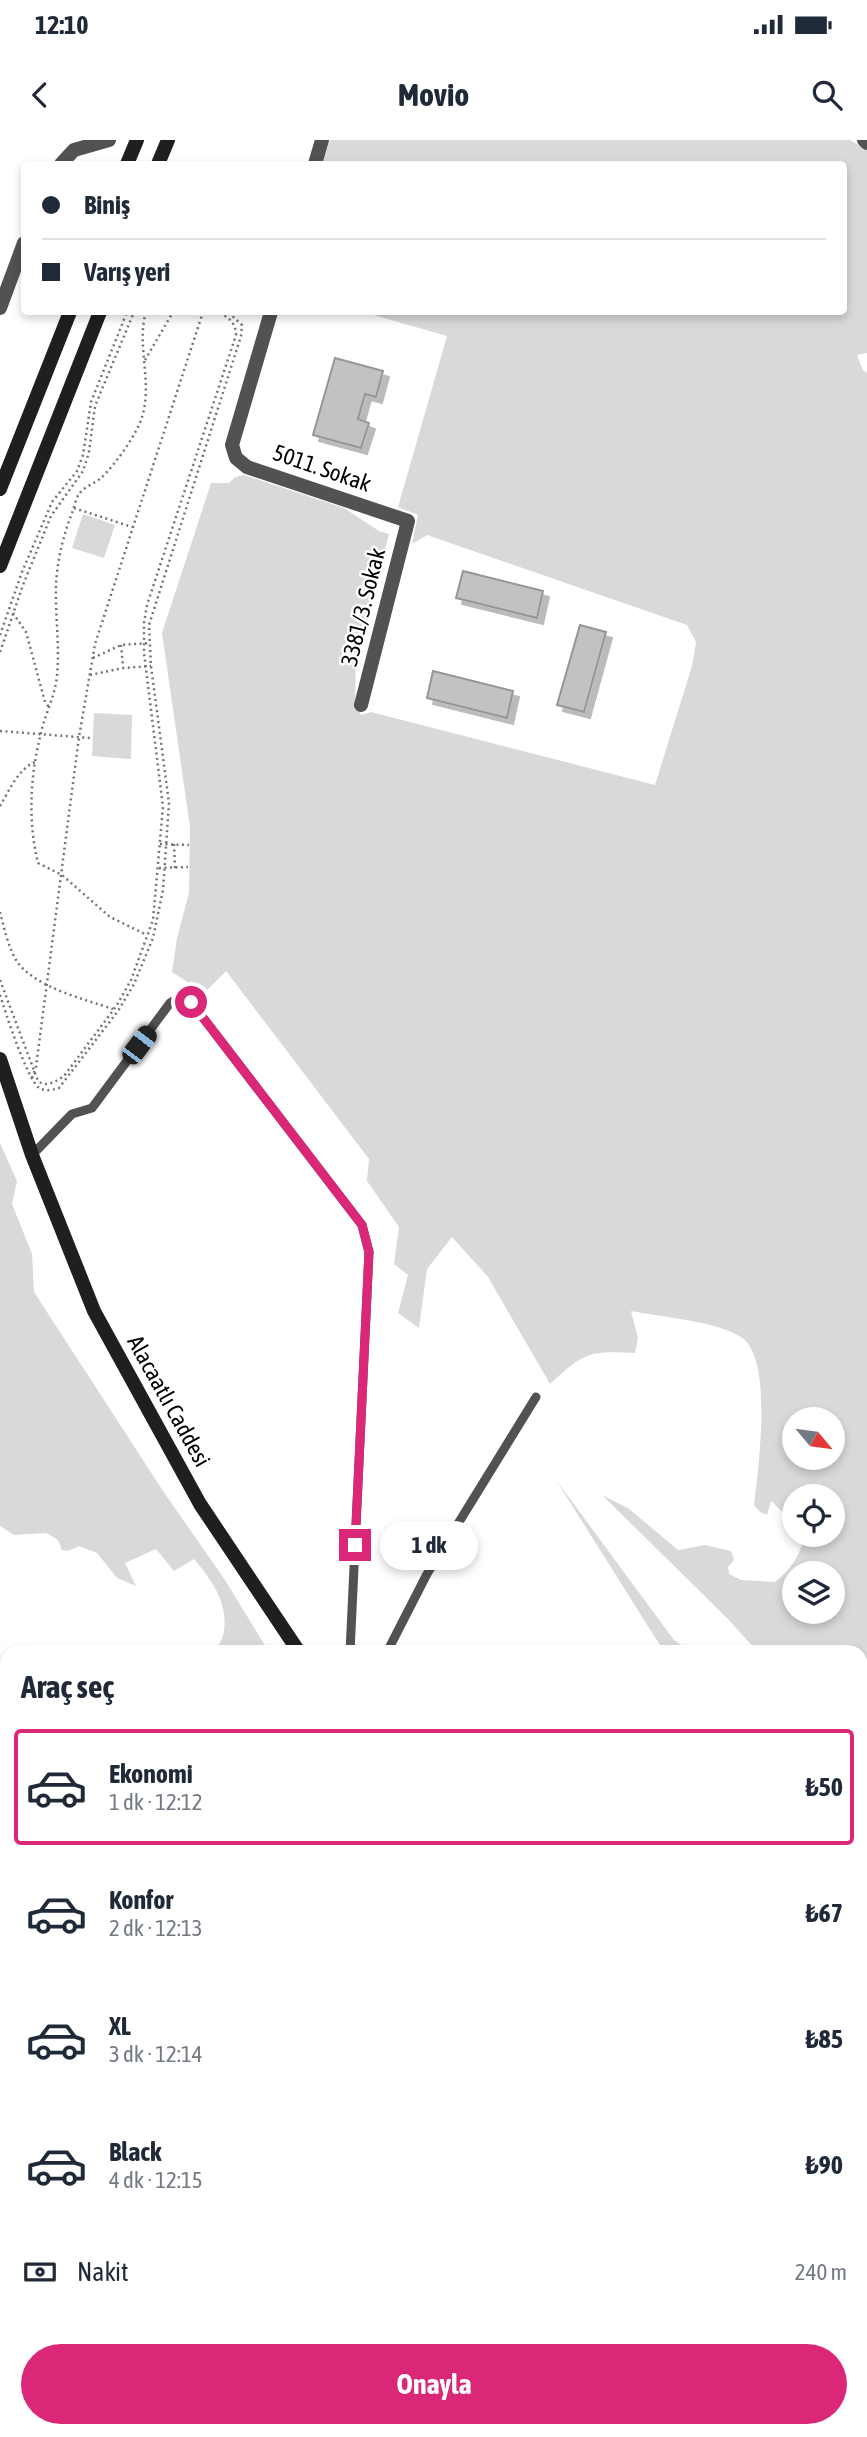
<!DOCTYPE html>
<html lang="tr">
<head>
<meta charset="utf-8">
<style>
  :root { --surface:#fff; --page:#f2f2f3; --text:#1f2937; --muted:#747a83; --line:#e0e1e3; --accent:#db2777 }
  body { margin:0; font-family:"Asap Condensed",sans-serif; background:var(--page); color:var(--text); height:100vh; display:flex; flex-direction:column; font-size:26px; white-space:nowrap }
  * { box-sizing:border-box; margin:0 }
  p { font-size:23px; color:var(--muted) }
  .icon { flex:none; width:38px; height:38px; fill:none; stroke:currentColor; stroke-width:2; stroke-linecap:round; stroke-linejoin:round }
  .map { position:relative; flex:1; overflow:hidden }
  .drawer { position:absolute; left:0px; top:1505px; width:868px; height:793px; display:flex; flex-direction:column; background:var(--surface); border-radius:21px 21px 0 0; box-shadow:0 4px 10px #0003 }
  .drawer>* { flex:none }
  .hud { position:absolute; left:21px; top:21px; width:826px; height:154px; border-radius:7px; box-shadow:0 4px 10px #0003; display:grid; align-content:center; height:154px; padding:0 21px; background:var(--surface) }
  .needle { width:46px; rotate:119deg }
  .fabs { position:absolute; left:782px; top:1267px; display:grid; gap:14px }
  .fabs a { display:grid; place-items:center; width:63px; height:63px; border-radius:50%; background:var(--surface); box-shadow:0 4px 10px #0003; font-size:35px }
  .end { position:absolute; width:32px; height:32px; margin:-16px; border:9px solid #db2777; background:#fff; box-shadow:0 0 0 4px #fff }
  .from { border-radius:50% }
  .bubble { position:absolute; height:49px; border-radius:24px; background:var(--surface); box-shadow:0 4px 10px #0003; font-size:23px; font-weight:700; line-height:49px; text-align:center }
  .car { position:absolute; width:21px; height:42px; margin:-21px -10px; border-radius:9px; box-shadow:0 0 5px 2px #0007; background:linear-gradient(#222 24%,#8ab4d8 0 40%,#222 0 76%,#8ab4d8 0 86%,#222 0) }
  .hud b { display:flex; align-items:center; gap:24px; height:66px; font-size:26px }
  .hud b+b { border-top:2px solid var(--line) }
  .hud i { width:18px; height:18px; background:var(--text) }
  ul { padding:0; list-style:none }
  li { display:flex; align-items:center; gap:21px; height:116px; margin:0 14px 10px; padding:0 7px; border:4px solid transparent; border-radius:7px }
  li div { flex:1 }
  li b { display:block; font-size:26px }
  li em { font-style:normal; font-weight:700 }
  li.current { border-color:var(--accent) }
  li>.icon { width:63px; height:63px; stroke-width:1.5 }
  h2 { padding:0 21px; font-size:32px; line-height:84px }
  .pay { display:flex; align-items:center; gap:18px; height:77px; padding:0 21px; font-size:26px }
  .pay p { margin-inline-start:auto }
  .button { display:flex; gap:14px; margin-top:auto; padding:14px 21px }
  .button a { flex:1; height:80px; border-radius:42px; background:var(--accent); color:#fff; font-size:28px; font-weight:700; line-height:80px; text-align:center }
  .status { display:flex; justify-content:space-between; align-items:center; height:49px; padding:0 35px; background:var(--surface); direction:ltr }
  .status svg { height:19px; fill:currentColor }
  header { display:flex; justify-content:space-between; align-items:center; height:91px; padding:0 21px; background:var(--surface); font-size:32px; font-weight:700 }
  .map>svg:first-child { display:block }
</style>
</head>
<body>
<div class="status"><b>12:10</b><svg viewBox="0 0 49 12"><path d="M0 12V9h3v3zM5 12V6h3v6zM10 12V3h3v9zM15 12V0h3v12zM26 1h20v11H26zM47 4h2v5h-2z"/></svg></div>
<header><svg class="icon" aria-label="back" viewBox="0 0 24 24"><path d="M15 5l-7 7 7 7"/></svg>Movio<svg class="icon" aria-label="search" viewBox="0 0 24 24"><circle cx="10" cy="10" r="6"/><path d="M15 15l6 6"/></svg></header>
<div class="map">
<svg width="867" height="2297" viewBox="0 0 867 2297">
  <defs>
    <filter id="shadow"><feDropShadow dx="6" dy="6" stdDeviation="0" flood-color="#0004"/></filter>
  </defs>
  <rect width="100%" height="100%" fill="#fff"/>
  <g fill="#d9d9d9" fill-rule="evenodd">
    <path d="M 330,0 L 850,0 L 867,10 L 867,213 L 857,215 L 863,230 L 867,233 L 867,1714 L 861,1709 L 861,1512 L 758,1512 L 727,1478 L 602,1355 L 628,1368 L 678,1410 L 705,1405 L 731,1411 L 734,1420 L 728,1427 L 729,1434 L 741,1440 L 775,1442 C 791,1429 798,1418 804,1399 L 802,1395 L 833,1395 L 833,1356 L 794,1356 L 794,1383 L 771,1361 L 767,1375 L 760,1372 L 754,1365 C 758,1330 774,1218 741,1197 C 716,1181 661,1177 631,1171 L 638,1198 L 635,1213 C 588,1211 585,1212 550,1244 L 488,1137 L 452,1097 L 427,1129 L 419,1188 L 398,1173 L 408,1135 L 394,1124 L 399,1087 L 367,1041 L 369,1019 L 226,831 L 204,853 L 172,832 L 177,798 L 189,753 L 190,687 L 162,493 L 211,343 L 229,343 L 235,337 L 244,335 L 344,368 L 379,391 L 389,394 L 367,478 L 360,494 L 356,518 L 355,568 L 362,575 L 371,572 L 655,645 L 692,526 L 696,502 L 687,485 L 427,395 L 412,404 L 418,375 L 398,367 L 447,196 L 363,172 L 844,172 L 844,24 L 322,24 ZM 794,1279 L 833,1279 L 833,1318 L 794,1318 ZM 794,1433 L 833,1433 L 833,1472 L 794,1472 Z"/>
    <polygon points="83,374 115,385 104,418 72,408"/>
    <polygon points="94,573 132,575 131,619 92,616"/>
    <path d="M 0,1003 L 17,1041 L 12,1064 L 32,1114 L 34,1152 L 163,1351 L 225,1440 L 269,1512 L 215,1512 C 218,1506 223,1498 224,1491 C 228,1462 211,1439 194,1419 L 174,1431 L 156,1409 L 125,1423 L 136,1446 L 117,1438 L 97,1413 L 79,1406 L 68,1411 L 62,1410 L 58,1400 L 46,1393 L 14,1395 L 0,1386 Z"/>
    <polygon points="556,1340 674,1500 692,1512 664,1512 663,1510"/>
    <polygon points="0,1675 7,1678 7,2254 0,2253"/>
    <polygon points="147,2291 588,2291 582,2297 169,2297"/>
    <polygon points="613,2291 779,2291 784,2297 608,2297"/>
  </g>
  <g fill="#c2c2c2" stroke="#969696" stroke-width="2" filter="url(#shadow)">
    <polygon points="335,218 383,231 376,257 365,254 358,279 369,283 361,308 313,295"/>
    <polygon points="463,431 543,451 537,478 456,458"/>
    <polygon points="580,485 606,492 584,572 557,565"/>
    <polygon points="433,531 513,551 507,578 427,558"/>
  </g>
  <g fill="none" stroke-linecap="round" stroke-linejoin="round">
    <g stroke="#747474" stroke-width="2.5" stroke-dasharray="2 3.5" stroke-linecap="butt">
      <path d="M 146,172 C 136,205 153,242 142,277 C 137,294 115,325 101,338 C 95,343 84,347 79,354 C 76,358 74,368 72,373 C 63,396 57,421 56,446 C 55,476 60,505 57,536 C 55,557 44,576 40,597 C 30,638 28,682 38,723 L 62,735 L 110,777 L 147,795"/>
      <polyline points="145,220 173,172"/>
      <polyline points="74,368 132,387"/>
      <polyline points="13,473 26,492 45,562 49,567"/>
      <polyline points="0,495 22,432 52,362 77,331 83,315 91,262 127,172"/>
      <polyline points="121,505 123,526"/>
      <polyline points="0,512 23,445 51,376 83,331 89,312 95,266 134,172"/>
      <polyline points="93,518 121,505 149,503"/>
      <polyline points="90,535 123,528 151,526"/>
      <polyline points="0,591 90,598"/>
      <path d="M 0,666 C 9,651 18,629 35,622"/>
      <polyline points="160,704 189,705"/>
      <polyline points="174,704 175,728"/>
      <polyline points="159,728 188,727"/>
      <path d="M 0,772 C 4,788 8,806 16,820 C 33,847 84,859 113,869"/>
      <path d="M 0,840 L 38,941 C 47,948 56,941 64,936 L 117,865 L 131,840 L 153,780 L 163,667 L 144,513 L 144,483 L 147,465 L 236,195 C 236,183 228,176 217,172"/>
      <path d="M 0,855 C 6,874 26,936 38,947 C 44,952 52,950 59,948 L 118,871 L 134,844 L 153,798 L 163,750 L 169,663 L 151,526 L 149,485 L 241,196 L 242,185 L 228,172"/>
      <polyline points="32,938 36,927 79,597 95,504 203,172"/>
    </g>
    <g stroke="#525252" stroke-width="9">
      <path d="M 32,1015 L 72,974 L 92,968 L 170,863 C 177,858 183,858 191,862 L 362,1085 L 369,1112 L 350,1512"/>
      <polyline points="387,1512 427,1434 536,1257"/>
    </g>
    <g stroke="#525252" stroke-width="14">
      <polyline points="864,0 867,3"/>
      <polyline points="61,24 74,10 109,0"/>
      <polyline points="315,24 322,0"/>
      <polyline points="0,168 24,103"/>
      <polyline points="271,172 232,305 236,318 247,327 408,381 361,565"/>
      <polyline points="0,2259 7,2259"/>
      <polyline points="131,2291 153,2297"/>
      <polyline points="12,2297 12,2291"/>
      <polyline points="593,2297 598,2291"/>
    </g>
    <g stroke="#1f1f1f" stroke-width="14">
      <polyline points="127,24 137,0"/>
      <polyline points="158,24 168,0"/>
      <polyline points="0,349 70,172"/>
      <polyline points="0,426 100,172"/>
      <polyline points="0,919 32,1015 94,1171 200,1364 299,1512"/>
      <polyline points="816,2291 819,2297"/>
    </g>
  </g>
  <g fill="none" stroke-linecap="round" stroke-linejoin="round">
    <polyline stroke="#db2777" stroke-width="9" points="191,862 362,1085 369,1112 355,1405"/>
  </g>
  <g text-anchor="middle" stroke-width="5" stroke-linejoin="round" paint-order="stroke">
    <g font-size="23" fill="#000" stroke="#fff">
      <text transform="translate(322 328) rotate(19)" y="8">5011. Sokak</text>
      <text transform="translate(363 467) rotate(-76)" y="8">3381/3. Sokak</text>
      <text transform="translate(169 1261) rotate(61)" y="8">Alacaatlı Caddesi</text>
    </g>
  </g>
</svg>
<div class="fabs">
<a><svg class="needle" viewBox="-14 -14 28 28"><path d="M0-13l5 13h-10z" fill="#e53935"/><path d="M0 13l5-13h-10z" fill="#747a83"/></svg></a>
<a><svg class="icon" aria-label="locate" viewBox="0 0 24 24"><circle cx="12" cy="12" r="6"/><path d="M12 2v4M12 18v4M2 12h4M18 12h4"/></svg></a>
<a><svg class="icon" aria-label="layers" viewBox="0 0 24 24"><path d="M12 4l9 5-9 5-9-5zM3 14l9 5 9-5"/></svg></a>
</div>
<i class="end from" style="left:191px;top:862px"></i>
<i class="end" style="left:355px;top:1405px"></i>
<div class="bubble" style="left:380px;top:1381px;width:98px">1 dk</div>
<i class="car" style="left:139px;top:905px;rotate:37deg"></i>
<div class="hud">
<b><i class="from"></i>Biniş</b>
<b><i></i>Varış yeri</b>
</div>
<section class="drawer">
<h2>Araç seç</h2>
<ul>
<li class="current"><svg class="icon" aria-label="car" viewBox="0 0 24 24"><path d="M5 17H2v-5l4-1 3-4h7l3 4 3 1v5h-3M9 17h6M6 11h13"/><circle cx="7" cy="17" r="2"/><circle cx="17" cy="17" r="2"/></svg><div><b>Ekonomi</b><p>1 dk · 12:12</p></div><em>₺50</em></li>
<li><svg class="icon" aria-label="car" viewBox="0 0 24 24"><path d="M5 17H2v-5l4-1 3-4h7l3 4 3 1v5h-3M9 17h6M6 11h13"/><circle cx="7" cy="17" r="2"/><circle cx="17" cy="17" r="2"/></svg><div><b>Konfor</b><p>2 dk · 12:13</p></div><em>₺67</em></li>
<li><svg class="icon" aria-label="car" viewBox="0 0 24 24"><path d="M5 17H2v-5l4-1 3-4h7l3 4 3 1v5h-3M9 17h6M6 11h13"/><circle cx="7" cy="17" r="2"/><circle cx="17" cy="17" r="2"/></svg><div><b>XL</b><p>3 dk · 12:14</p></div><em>₺85</em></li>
<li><svg class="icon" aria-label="car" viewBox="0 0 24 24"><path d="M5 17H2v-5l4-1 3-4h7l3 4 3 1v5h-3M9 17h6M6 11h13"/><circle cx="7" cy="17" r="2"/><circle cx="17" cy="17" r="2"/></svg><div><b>Black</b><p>4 dk · 12:15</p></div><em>₺90</em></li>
</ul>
<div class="pay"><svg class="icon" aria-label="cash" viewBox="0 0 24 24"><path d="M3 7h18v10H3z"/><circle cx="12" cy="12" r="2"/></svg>Nakit<p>240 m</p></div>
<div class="button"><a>Onayla</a></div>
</section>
</div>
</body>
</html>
